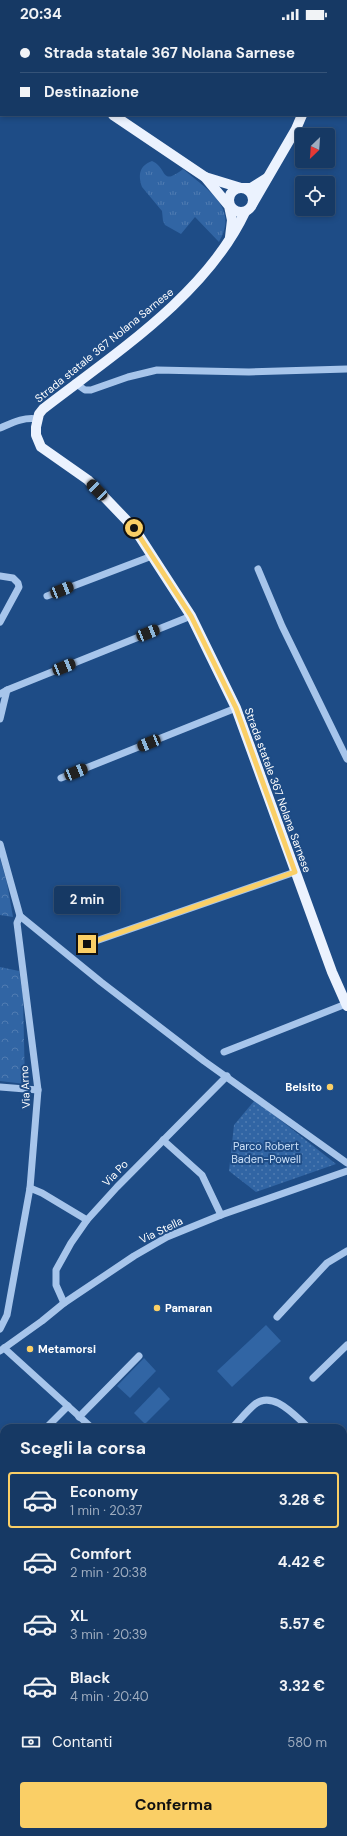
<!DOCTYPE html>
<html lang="it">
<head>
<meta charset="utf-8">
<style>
  :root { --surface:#163964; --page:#1f406a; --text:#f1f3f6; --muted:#9eacbf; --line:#355378; --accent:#facf66 }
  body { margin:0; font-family:"DM Sans",sans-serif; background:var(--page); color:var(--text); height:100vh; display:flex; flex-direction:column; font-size:15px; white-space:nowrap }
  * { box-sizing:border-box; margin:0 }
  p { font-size:13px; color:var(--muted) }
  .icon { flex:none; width:22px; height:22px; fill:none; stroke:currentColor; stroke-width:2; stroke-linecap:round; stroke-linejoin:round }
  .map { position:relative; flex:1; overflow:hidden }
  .details { position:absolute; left:0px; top:1396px; width:347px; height:412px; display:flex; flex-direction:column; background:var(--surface); border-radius:12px 12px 0 0; box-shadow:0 2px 6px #0003,0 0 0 1px var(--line) }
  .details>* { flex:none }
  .top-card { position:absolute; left:0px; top:0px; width:347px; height:88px; box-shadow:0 2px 6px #0003,0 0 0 1px var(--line); display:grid; align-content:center; height:88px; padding:0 20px; background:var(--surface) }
  .needle { width:26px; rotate:205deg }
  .controls { position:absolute; left:295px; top:100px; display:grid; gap:8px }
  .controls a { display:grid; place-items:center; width:40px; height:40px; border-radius:4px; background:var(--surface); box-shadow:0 2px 6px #0003,0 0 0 1px var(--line); font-size:20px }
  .end { position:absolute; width:18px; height:18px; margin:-9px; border:5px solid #facf66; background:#111; box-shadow:0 0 0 2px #111 }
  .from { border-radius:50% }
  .bubble { position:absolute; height:28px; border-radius:4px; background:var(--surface); box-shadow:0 2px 6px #0003,0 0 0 1px var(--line); font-size:13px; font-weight:700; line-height:28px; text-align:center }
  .car { position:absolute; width:12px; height:24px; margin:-12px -6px; border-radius:5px; box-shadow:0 0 3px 1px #0007; background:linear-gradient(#222 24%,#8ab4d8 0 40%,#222 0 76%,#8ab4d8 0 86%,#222 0) }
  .top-card b { display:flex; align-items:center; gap:14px; height:38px; font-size:15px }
  .top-card b+b { border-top:1px solid var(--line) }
  .top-card i { width:10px; height:10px; background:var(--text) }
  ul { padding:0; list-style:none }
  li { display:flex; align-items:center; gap:12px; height:56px; margin:0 8px 6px; padding:0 12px; border:2px solid transparent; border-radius:4px }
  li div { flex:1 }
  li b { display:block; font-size:15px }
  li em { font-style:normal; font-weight:700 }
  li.active { border-color:var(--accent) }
  li>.icon { width:36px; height:36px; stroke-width:1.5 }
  h2 { padding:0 20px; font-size:18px; line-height:48px }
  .pay { display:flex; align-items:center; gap:10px; height:44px; padding:0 20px; font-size:15px }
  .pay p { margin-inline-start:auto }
  .primary-button { display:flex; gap:8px; margin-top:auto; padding:8px 20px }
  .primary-button a { flex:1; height:46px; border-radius:4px; background:var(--accent); color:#111; font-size:16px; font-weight:700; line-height:46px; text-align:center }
  .status { display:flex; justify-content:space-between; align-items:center; height:28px; padding:0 20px; background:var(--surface); direction:ltr }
  .status svg { height:11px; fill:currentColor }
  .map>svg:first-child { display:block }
</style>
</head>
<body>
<div class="status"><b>20:34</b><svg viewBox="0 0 49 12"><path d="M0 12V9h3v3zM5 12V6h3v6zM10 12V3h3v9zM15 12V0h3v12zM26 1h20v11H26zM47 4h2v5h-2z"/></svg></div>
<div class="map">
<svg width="347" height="1808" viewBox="0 0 347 1808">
  <defs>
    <pattern id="grass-tufts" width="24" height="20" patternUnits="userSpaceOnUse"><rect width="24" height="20" fill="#3165a4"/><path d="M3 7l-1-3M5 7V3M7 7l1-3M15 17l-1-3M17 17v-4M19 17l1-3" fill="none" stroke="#507cb2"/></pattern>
    <pattern id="forest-crowns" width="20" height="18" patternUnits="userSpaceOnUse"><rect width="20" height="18" fill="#3165a4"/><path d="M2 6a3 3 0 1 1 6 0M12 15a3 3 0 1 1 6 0" fill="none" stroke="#507cb2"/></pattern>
    <pattern id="park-dots" width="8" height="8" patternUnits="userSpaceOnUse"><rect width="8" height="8" fill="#3165a4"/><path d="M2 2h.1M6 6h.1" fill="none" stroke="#507cb2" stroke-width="1.8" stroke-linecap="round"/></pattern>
  </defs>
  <rect width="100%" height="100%" fill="#1e4c86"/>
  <path fill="url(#grass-tufts)" d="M 152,133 C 168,140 160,159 183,141 C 206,161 240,179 219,214 L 195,189 L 181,206 L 165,197 L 163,193 L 162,183 L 142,159 C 138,147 139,138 152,133 Z"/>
  <g fill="url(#forest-crowns)">
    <polygon points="0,830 7,855 13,889 0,887"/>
    <polygon points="0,939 19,943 23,969 25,1056 0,1053"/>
  </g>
  <polygon fill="url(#park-dots)" points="255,1072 336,1136 256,1164 229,1143 234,1097"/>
  <g fill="#3165a4">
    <polygon points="249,0 321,0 252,1"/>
    <polygon points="266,1297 281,1313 232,1359 217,1343"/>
    <polygon points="144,1330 156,1343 130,1370 117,1358"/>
    <polygon points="159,1359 170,1371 145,1396 134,1385"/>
    <polygon points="343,1437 347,1441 347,1480 343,1476"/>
  </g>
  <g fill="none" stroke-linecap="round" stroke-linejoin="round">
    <g stroke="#a7c5eb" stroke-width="7">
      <polyline points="140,1 140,0"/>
      <polyline points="177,1 177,0"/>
      <polyline points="75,355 85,362 91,362 128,349 157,342 249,344 347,341"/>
      <path d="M 0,400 C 12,395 23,389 37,391"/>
      <polyline points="258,541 282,598 347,731"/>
      <polyline points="0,548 13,550 18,555 19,559 0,594"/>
      <polyline points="47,568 152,528"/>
      <polyline points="0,666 7,662 191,588"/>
      <polyline points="0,691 7,662"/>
      <polyline points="61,750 236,680"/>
      <polyline points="0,816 20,888 17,895 38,1062 30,1160 9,1276 7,1287 0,1301"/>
      <polyline points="20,888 101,954 204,1033 347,1135"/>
      <polyline points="87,916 295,844"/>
      <polyline points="224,1024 346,976"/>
      <polyline points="0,1059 38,1062"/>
      <polyline points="163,1112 202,1147 221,1187"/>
      <polyline points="30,1160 42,1165 87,1192"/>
      <polyline points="64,1275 56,1257 56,1242 71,1215 87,1192 117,1159 227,1048"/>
      <polyline points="277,1289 327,1235 347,1223"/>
      <polyline points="4,1320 92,1400"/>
      <polyline points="0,1323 42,1293 64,1275 134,1228 167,1209 221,1187 347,1143"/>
      <polyline points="313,1350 347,1317"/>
      <polyline points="79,1389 139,1328"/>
      <polyline points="46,1400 68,1378"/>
      <path d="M 232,1400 C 239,1393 246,1384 254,1377 C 273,1361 295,1388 309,1400"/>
      <polyline points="343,1430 347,1434"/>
      <polyline points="0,1536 4,1543"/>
      <polyline points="343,1663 347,1666"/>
      <polyline points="0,1768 4,1767"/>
      <polyline points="343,1796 347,1785"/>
      <polyline points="204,1804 209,1808"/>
      <polyline points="146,1808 148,1804"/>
      <polyline points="235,1808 240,1804"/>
      <polyline points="339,1808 340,1804"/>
    </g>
    <g stroke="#ebf2fe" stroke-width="10">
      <polyline points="333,1 333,0"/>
      <polyline points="0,14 1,15"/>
      <polyline points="113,87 205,149 229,178 232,192 230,209"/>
      <polyline points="205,149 241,160 251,160 267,150"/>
      <circle cx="241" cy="172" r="12"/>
      <polyline points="253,175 296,101 302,87"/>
      <path d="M 245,184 C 206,267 114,326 43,381 L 39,386 L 36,399 L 36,407 L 41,419 L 88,452 L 134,500 L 191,588 L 236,680 L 332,944 L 347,978"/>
    </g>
  </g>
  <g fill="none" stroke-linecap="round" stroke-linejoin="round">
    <polyline stroke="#facf66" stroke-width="5" points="87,916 295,844 236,680 191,588 134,500"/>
  </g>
  <g fill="#facf66" stroke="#1e4c86" stroke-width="1.5">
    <circle cx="330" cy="1059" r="4"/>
    <circle cx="157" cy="1280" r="4"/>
    <circle cx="30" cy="1321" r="4"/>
  </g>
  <g text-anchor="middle" stroke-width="4" stroke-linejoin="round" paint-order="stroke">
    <g font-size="11" fill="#fff" stroke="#1e4c86">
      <text transform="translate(104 317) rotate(-39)" y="4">Strada statale 367 Nolana Sarnese</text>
      <text transform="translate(278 762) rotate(70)" y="4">Strada statale 367 Nolana Sarnese</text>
      <text transform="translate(25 1059) rotate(-93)" y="4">Via Arno</text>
      <text transform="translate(115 1145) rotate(-46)" y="4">Via Po</text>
      <text transform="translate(161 1202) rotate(-26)" y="4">Via Stella</text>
    </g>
    <g font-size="11" font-weight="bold" fill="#fff" stroke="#1e4c86" text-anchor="start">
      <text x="322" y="1063" text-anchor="end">Belsito</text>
      <text x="165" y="1284">Pamaran</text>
      <text x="38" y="1325">Metamorsi</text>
    </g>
    <g font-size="11" fill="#cbe0f8" stroke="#1e4c86">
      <text x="266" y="1122">Parco Robert<tspan x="266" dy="13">Baden-Powell</tspan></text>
    </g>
  </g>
</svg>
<div class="controls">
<a><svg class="needle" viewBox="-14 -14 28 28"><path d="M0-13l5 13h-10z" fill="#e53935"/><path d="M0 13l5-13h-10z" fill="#9eacbf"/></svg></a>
<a><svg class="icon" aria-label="locate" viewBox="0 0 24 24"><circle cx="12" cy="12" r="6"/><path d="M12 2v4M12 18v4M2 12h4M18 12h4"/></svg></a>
</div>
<i class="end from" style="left:134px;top:500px"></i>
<i class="end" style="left:87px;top:916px"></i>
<div class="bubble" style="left:54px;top:858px;width:66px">2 min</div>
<i class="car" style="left:97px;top:462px;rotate:316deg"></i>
<i class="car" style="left:62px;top:562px;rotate:68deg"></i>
<i class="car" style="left:148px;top:605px;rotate:68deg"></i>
<i class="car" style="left:64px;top:639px;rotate:68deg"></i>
<i class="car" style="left:149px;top:715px;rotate:248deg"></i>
<i class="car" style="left:76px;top:744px;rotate:68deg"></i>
<div class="top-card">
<b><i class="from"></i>Strada statale 367 Nolana Sarnese</b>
<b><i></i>Destinazione</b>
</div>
<section class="details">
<h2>Scegli la corsa</h2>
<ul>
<li class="active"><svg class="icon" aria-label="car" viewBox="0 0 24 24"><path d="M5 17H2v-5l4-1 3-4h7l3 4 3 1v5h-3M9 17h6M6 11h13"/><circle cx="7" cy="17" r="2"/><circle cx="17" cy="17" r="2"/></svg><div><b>Economy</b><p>1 min · 20:37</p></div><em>3.28 €</em></li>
<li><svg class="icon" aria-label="car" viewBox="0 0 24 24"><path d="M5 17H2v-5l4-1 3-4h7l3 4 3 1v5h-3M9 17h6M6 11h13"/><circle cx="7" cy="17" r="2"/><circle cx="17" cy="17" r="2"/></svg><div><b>Comfort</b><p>2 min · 20:38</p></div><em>4.42 €</em></li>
<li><svg class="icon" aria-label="car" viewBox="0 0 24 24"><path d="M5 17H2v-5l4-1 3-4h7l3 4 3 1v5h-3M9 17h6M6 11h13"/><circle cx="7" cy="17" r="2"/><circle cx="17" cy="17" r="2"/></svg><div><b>XL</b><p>3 min · 20:39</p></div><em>5.57 €</em></li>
<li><svg class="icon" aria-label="car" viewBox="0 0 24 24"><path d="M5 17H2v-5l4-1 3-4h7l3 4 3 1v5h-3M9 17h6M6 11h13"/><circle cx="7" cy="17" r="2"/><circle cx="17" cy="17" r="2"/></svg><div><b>Black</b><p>4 min · 20:40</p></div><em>3.32 €</em></li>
</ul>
<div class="pay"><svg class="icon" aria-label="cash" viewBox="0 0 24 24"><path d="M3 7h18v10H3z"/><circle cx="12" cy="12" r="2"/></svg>Contanti<p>580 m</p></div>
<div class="primary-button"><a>Conferma</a></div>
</section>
</div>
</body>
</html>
